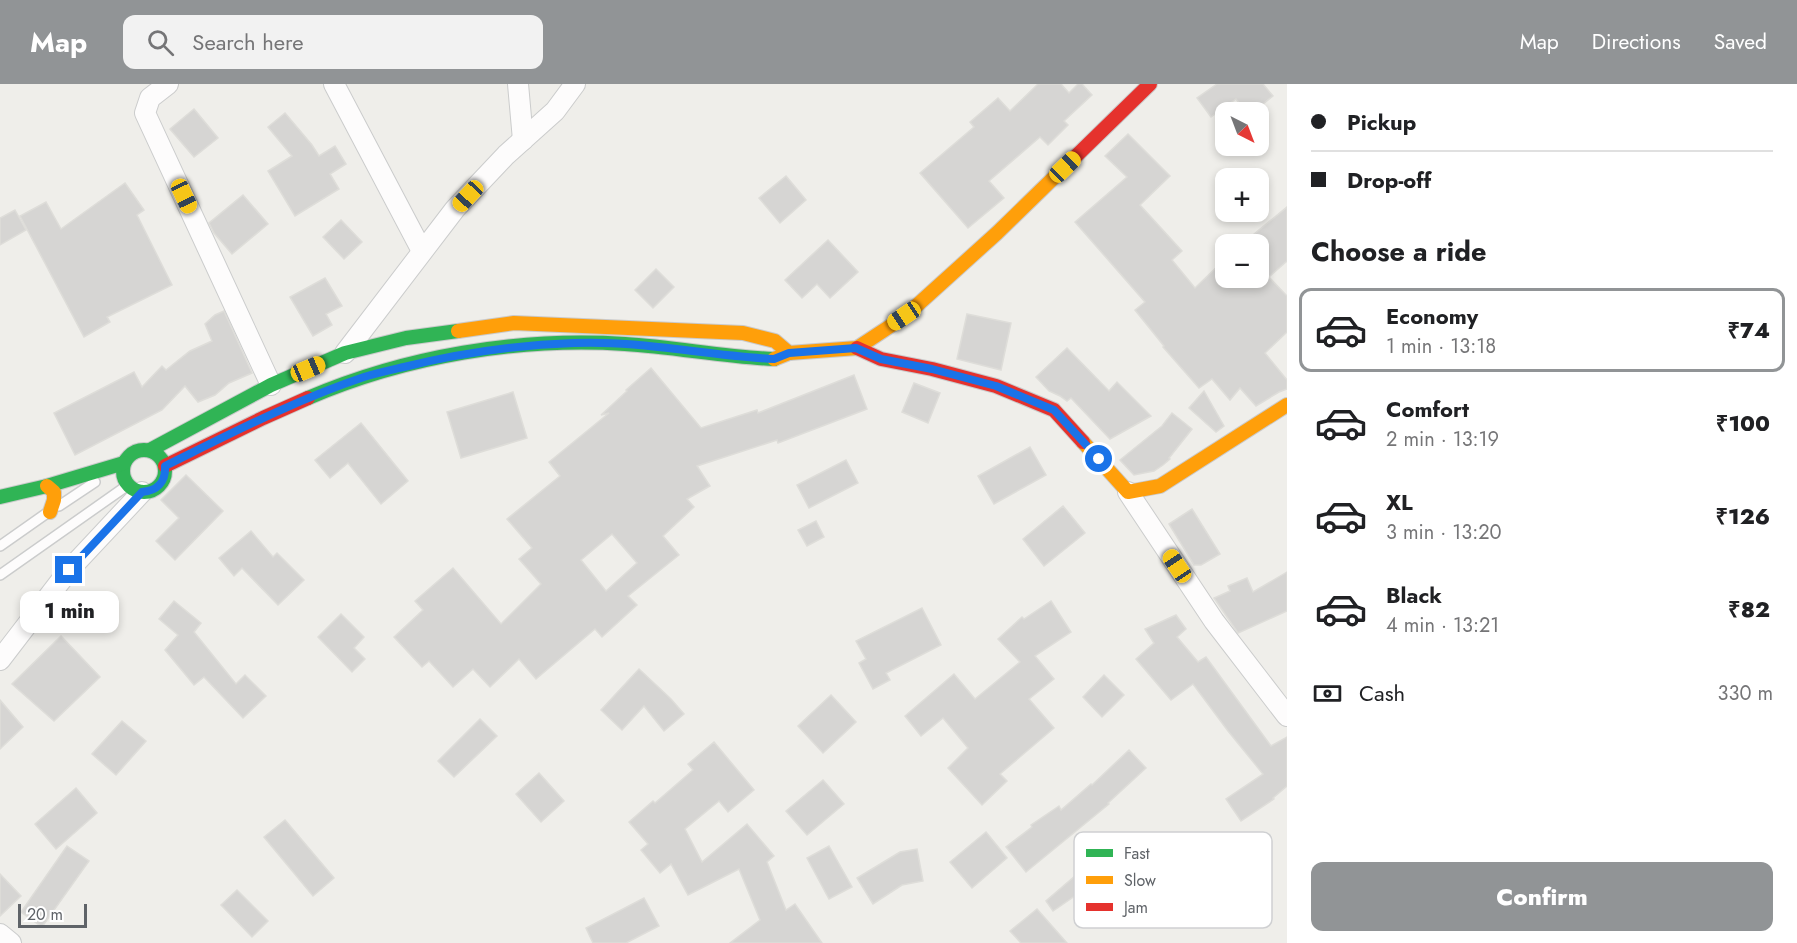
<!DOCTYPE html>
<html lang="en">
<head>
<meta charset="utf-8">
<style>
  :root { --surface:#fff; --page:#f2f2f2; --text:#202124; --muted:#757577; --line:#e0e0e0; --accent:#919496 }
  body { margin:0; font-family:Jost,sans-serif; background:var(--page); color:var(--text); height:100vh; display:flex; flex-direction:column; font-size:22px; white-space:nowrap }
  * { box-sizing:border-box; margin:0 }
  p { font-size:20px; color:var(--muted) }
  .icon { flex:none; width:33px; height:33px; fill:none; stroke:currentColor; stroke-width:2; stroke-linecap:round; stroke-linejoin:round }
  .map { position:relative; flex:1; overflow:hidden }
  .sheet { display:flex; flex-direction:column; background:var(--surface); width:510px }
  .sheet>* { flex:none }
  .top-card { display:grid; align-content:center; height:132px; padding:0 24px; background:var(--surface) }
  .needle { width:39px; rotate:138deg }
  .fabs { position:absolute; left:1215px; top:18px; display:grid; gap:12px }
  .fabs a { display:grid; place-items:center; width:54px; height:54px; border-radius:12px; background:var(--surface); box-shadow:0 3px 9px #0003; font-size:30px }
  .scale { position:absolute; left:18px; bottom:15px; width:69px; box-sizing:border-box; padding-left:6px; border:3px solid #5f6368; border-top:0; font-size:16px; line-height:21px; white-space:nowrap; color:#5f6368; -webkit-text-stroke:4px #fff; paint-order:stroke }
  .end { position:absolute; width:27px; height:27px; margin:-14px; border:8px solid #1a73e8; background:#fff; box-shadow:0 0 0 3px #fff }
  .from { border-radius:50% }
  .bubble { position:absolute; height:42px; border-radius:12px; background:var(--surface); box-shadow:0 3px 9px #0003; font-size:20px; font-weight:800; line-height:42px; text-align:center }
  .car { position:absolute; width:18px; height:36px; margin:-18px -9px; border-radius:8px; box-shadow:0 0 4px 2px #0007; background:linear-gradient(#f5c518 24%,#345 0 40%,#f5c518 0 76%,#345 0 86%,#f5c518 0) }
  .top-card b { display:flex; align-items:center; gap:21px; height:57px; font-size:22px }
  .top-card b+b { border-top:2px solid var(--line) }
  .top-card i { width:15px; height:15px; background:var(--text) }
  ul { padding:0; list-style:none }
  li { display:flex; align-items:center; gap:18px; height:84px; margin:0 12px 9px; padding:0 12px; border:3px solid transparent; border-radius:12px }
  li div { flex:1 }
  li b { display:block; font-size:22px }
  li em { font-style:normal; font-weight:800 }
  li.current { border-color:var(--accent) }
  li>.icon { width:54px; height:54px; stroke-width:1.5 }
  h2 { padding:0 24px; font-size:27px; line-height:72px }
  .pay { display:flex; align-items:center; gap:15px; height:66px; padding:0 24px; font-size:22px }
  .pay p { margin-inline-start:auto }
  .action { display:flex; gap:12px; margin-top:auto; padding:12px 24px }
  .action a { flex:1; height:69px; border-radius:12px; background:var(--accent); color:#fff; font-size:24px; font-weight:800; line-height:69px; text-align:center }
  header { display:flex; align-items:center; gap:36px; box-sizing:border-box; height:84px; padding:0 30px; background:var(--accent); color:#fff }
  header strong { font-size:28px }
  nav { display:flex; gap:33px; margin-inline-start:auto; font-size:21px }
  .search { width:420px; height:54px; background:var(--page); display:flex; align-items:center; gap:15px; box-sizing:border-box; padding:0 21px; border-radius:12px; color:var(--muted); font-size:22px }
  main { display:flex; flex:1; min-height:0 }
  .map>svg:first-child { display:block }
</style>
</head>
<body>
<header>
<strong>Map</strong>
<div class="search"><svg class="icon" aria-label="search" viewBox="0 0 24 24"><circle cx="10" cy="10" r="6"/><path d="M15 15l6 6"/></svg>Search here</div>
<nav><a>Map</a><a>Directions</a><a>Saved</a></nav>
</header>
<main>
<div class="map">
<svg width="1287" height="859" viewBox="0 0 1287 859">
  <rect width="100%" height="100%" fill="#efeeea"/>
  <g fill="#d6d5d3" stroke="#deddd9" stroke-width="1.5" fill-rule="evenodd">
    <polygon points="1038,0 1061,0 1069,9 1078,0 1082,0 1092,11 1064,37 1068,41 1048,61 1040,53 989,97 1004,114 968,144 920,89 974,43 970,38 998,14 1010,27"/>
    <polygon points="1217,0 1263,0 1273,12 1253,28 1246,28 1236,15 1211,33 1197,14"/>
    <polygon points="194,25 218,54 194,73 170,45"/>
    <polygon points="285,29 312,61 319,72 335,62 346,80 330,90 339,105 295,132 268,87 292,72 268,43"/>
    <polygon points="1128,50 1170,92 1140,121 1182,167 1172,176 1195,204 1226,174 1226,194 1258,194 1258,160 1242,160 1287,123 1287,177 1269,193 1287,212 1287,248 1265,269 1287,296 1287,305 1279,308 1256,322 1240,304 1230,316 1212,295 1199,304 1163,263 1164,262 1135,226 1145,218 1075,138 1127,93 1105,72"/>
    <polygon points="786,92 806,116 780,139 759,114"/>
    <polygon points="125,99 144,126 137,131 172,201 107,233 110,238 84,253 20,132 46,118 61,145"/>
    <polygon points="243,111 268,140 232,170 214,149 209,139"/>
    <polygon points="15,126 26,146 0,161 0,134"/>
    <polygon points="341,136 362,158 344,175 323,153"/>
    <polygon points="828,156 858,188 830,214 817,200 802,214 785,196"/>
    <polygon points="656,185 674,203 653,224 635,206"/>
    <polygon points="325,194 342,222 326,230 332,241 313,252 290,213"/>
    <polygon points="224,227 252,289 229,299 215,311 198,318 185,302 162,326 75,371 54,329 134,288 142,303 162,282 166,286 190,267 212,257 205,240 215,231"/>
    <polygon points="967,230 1011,239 1001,286 957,275"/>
    <polygon points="1067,264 1109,307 1117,298 1151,332 1110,355 1071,314 1067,317 1060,312 1049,307 1036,293"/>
    <path d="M 651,284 L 701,344 L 757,326 L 758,329 L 854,291 L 867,325 L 778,359 L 777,356 L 697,382 L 710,402 L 687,415 L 694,423 L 663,452 L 679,471 L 628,512 L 637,521 L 602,553 L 595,545 L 536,595 L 519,575 L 490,603 L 473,585 L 453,603 L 429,577 L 422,583 L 394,553 L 423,526 L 415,517 L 453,484 L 501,540 L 541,500 L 519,475 L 532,464 L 507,435 L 560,392 L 549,378 L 609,329 L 601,331 L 627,307 L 626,306 ZM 612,450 L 637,479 L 606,507 L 581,476 Z"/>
    <polygon points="914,299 940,309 928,339 902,328"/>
    <polygon points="1204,307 1224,342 1216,348 1189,324"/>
    <polygon points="513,308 527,354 461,374 447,328"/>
    <polygon points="1172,329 1192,345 1169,374 1170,375 1163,381 1154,387 1134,391 1120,376 1162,342"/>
    <polygon points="361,339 408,397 381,420 348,379 330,394 315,376"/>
    <polygon points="1030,363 1046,391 994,420 978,392"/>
    <polygon points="846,376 858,399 809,424 797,401"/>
    <polygon points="186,391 223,427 175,476 156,457 179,434 161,416"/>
    <polygon points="1063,422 1085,449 1044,482 1023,455"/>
    <polygon points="1192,425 1220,470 1201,481 1194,481 1169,440"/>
    <polygon points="816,437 824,453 807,462 798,446"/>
    <polygon points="251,447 273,473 277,469 304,496 278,521 242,484 234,492 219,474"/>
    <polygon points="1287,488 1287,527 1238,549 1214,514 1230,507 1228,502 1247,494 1253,508"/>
    <polygon points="174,517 201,539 194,548 236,600 245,591 266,612 243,634 204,593 194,601 165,566 178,551 159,535"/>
    <polygon points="1051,517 1071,548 1035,572 1054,595 1029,615 1054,644 1000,690 1007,697 982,721 948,684 968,664 943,634 921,652 905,632 954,590 975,615 1020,578 998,555 1022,533 1024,535"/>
    <polygon points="922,524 941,561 886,589 890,596 873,605 859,579 866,575 856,557"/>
    <polygon points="341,530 364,553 354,564 365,575 352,588 318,553"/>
    <polygon points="1176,531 1186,545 1177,553 1198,578 1206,573 1271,662 1287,653 1287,702 1273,714 1274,715 1241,737 1226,715 1263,690 1228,647 1193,600 1171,616 1136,575 1154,559 1145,545"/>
    <polygon points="61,552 100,593 54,637 12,600"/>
    <polygon points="639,585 671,615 684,630 664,647 644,622 622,646 601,626"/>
    <polygon points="1104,591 1124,611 1102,633 1083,613"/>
    <polygon points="831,611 856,638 823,669 798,642"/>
    <polygon points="0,616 23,643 0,665"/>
    <polygon points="480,635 497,652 454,693 438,677"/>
    <polygon points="122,637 146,657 116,691 92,670"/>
    <polygon points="714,658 754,706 728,728 719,717 685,745 702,778 747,740 774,772 767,778 786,826 795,820 822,859 730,859 760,836 739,785 688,811 671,780 660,789 641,766 648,760 629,738 653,717 655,719 693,686 688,680"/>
    <polygon points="1129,666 1146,684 1108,719 1109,720 1026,788 1006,763 1032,743 1031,741 1059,722 1061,726 1091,700 1092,701"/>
    <polygon points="539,689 564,717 541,738 516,710"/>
    <polygon points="823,696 844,720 807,751 786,727"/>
    <polygon points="76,704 97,729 56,765 35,740"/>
    <polygon points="285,736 334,794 313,812 264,753"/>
    <polygon points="986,748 1007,774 972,804 950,778"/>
    <polygon points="67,762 89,777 42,843 21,828"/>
    <polygon points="829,762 852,803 829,815 807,774"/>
    <polygon points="917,765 923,797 902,801 873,820 857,794 900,768"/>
    <polygon points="1097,773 1108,789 1053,827 1046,817"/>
    <polygon points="0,790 21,812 0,832"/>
    <polygon points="237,806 268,837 252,853 221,821"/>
    <polygon points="644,814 659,842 626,859 593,859 586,844"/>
    <polygon points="1037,825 1067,859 1021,859 1010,847"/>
  </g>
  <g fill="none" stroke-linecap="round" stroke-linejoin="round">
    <defs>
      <g id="lane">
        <polyline points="59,422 95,398"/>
        <polyline points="0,462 47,429"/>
        <polyline points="0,491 128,401"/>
      </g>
      <g id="street">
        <polyline points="168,0 150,14 145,29 271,301"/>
        <polyline points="334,0 422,167"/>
        <polyline points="518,0 523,56"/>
        <polyline points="345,269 455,125 506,71 555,27 575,0"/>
        <polyline points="1128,408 1214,537 1287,632"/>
        <polyline points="0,576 69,486 142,408"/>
        <polyline points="0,850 11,859"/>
      </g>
      <g id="fast">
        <path d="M 308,314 C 406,272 519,253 625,260 C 675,263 725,273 774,275"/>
        <circle cx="144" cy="387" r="21"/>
        <polyline points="150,366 271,301 345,269 406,254 458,247"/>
        <polyline points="0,413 47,402 124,379"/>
      </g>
      <g id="slow">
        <polyline points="458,247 514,239 743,249 775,257 789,269 774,275"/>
        <polyline points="789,269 857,264 904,233 997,149 1073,75"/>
        <polyline points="1083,358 1128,408 1160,402 1287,321"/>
        <polyline points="47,402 54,408 54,416 50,428"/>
      </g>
      <g id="jam">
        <polyline points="1073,75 1150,0"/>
        <polyline points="857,264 881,275 932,285 996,302 1054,326 1083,358"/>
        <polyline points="165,382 263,334 308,314"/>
      </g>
    </defs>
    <use href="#lane" stroke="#cbcccc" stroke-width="12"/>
    <use href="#street" stroke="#cbcccc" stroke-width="22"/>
    <use href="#fast" stroke="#cacacb" stroke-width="16"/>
    <use href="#slow" stroke="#cacacb" stroke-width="16"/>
    <use href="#jam" stroke="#cacacb" stroke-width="16"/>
    <use href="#lane" stroke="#fdfcfc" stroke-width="9"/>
    <use href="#street" stroke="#fdfcfc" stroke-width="20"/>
    <use href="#fast" stroke="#30b455" stroke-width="14"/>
    <use href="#slow" stroke="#ff9f0a" stroke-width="14"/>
    <use href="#jam" stroke="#e5322d" stroke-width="14"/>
  </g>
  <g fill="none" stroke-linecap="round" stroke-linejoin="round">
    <path stroke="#1a73e8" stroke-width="8" d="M 69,486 L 142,408 C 157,407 166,398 165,382 C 230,350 295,316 364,293 C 377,289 391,286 404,283 C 460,269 517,261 574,259 C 641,256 707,272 774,275 L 789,269 L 856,264 L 881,275 L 932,285 L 996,302 L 1054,326 L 1099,375"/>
  </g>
  <rect x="1074" y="748" width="198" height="96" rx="9" fill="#fff" stroke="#cfd0d2" stroke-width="1.5"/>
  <rect x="1086" y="765" width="27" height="8" fill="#30b455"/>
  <rect x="1086" y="792" width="27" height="8" fill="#ff9f0a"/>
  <rect x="1086" y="819" width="27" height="8" fill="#e5322d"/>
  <g font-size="16" fill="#5f6368">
    <text x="1124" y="775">Fast</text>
    <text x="1124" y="802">Slow</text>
    <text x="1124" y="829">Jam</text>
  </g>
</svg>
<div class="fabs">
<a><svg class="needle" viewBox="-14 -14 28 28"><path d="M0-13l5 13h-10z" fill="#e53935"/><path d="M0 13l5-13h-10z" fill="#757577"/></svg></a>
<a>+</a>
<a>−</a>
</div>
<div class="scale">20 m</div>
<i class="end from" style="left:1099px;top:375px"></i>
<i class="end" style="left:69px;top:486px"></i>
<div class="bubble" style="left:20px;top:507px;width:99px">1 min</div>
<i class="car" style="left:1065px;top:83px;rotate:46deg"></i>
<i class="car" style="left:184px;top:112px;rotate:155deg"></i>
<i class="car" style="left:468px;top:112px;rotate:223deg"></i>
<i class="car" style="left:904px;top:232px;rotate:236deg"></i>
<i class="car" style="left:308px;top:285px;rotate:67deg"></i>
<i class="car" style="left:1177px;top:482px;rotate:326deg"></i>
</div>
<section class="sheet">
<div class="top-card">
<b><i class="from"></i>Pickup</b>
<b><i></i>Drop-off</b>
</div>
<h2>Choose a ride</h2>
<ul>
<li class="current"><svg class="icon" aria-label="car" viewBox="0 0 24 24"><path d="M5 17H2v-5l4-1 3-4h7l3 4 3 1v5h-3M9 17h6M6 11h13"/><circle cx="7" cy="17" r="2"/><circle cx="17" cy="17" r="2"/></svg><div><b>Economy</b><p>1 min · 13:18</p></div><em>₹74</em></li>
<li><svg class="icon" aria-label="car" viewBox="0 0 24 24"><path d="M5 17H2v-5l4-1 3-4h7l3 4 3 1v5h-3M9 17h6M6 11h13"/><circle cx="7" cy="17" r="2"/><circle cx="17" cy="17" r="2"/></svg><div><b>Comfort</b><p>2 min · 13:19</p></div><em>₹100</em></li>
<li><svg class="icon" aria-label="car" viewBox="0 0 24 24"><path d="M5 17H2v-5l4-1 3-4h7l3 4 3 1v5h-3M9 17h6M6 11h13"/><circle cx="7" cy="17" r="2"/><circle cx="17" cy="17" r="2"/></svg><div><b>XL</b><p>3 min · 13:20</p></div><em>₹126</em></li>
<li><svg class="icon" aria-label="car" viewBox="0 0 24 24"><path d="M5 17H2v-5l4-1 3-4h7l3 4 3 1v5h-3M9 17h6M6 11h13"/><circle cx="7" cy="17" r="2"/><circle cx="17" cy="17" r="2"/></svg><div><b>Black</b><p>4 min · 13:21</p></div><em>₹82</em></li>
</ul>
<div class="pay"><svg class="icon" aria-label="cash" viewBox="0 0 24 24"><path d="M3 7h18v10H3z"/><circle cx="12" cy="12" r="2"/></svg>Cash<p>330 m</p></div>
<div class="action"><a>Confirm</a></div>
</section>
</main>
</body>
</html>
